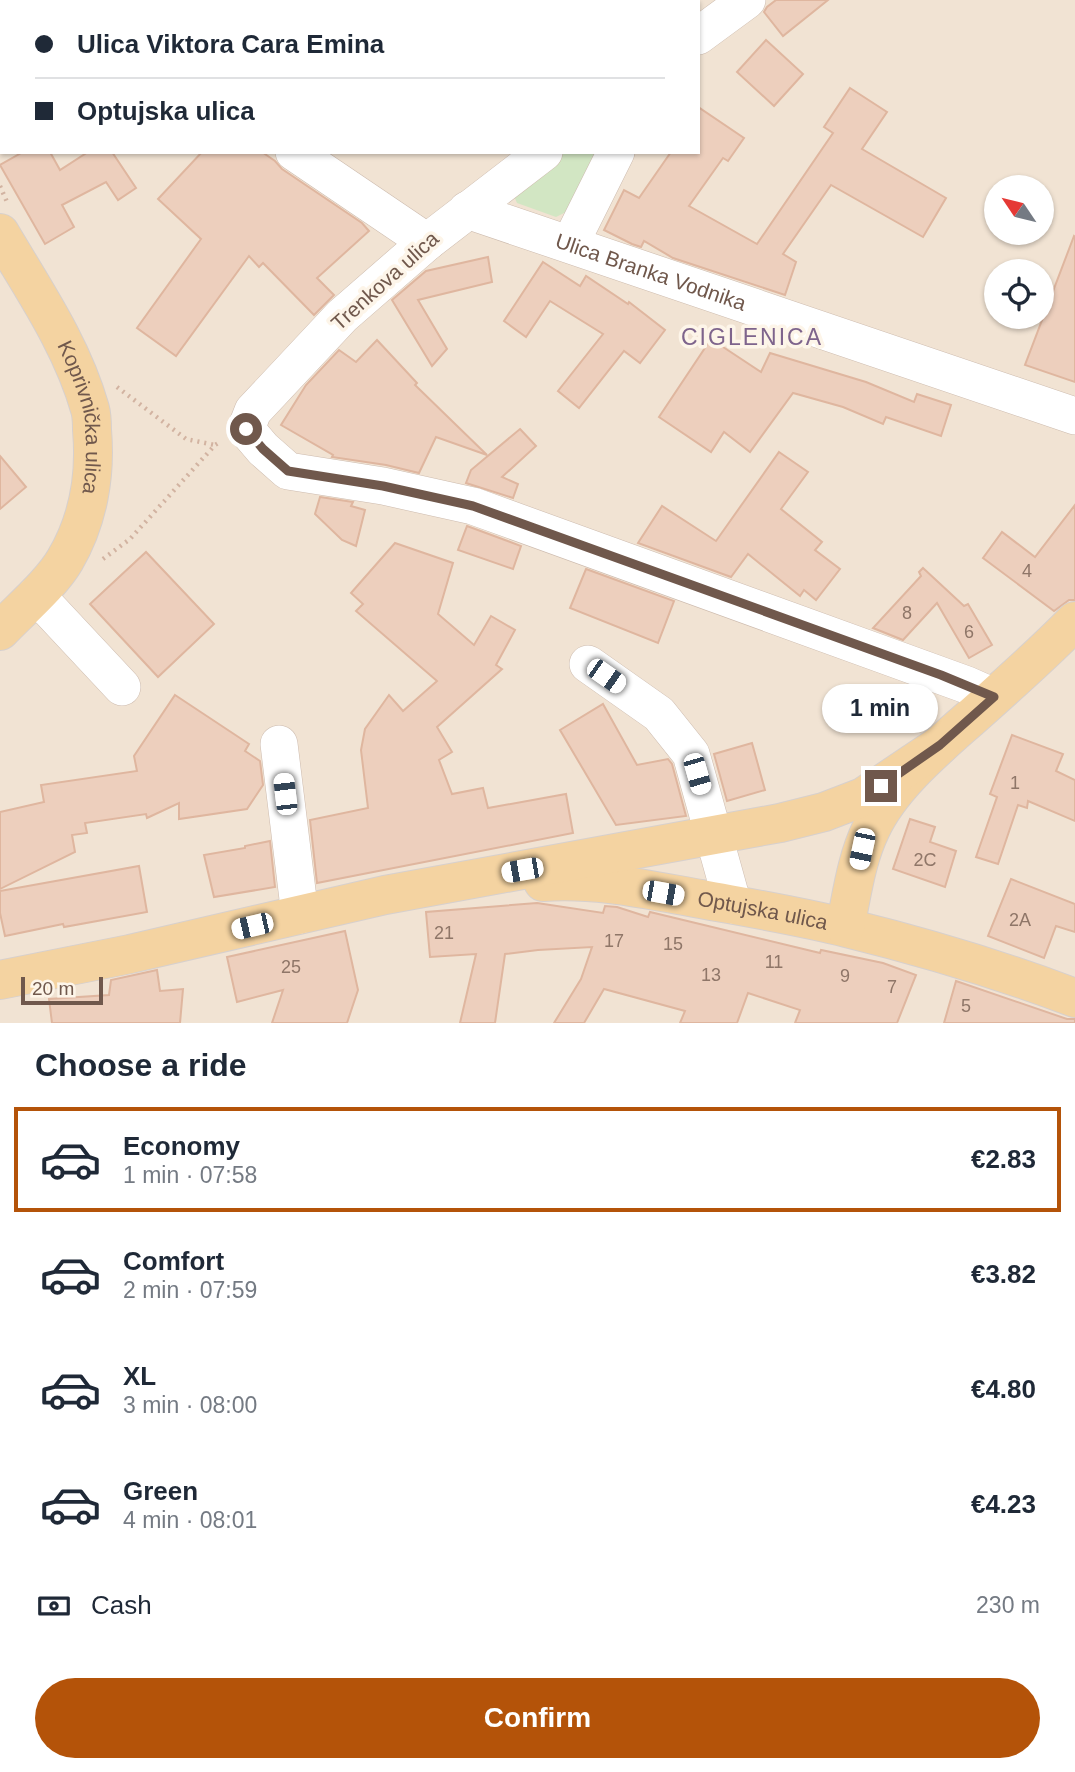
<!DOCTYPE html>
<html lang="en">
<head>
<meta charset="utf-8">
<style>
  :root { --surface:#fff; --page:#f2f2f3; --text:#1f2937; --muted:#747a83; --line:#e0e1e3; --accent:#b45309 }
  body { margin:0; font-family:Helvetica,sans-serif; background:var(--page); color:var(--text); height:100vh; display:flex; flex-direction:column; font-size:26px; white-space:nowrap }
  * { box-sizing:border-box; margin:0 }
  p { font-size:23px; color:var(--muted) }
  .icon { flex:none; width:38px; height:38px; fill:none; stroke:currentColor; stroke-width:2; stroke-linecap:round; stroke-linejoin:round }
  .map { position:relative; height:1023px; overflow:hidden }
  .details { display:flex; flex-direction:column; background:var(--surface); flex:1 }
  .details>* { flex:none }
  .top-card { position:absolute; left:0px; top:0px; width:700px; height:154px; box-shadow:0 2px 5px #0004; display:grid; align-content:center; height:154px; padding:0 35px; background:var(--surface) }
  .needle { width:46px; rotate:305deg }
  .fabs { position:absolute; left:984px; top:175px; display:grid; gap:14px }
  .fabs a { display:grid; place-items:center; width:70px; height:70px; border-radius:50%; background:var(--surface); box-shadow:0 2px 5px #0004; font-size:35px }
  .scale { position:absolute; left:21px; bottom:18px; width:82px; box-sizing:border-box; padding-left:7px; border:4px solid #70584c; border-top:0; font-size:19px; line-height:24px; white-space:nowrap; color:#70584c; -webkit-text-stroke:5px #fdf5e9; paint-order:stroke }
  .end { position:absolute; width:32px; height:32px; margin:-16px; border:9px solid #70584c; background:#fff; box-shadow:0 0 0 4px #fff }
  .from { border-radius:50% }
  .bubble { position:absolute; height:49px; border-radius:24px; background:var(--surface); box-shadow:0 2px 5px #0004; font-size:23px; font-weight:700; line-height:49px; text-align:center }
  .car { position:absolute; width:21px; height:42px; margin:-21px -10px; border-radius:9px; box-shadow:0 0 5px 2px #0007; background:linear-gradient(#fff 24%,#345 0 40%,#fff 0 76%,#345 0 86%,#fff 0) }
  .top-card b { display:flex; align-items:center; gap:24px; height:66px; font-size:26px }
  .top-card b+b { border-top:2px solid var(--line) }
  .top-card i { width:18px; height:18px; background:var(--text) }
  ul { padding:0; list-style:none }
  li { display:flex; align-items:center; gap:21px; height:105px; margin:0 14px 10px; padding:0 21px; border:4px solid transparent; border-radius:0px }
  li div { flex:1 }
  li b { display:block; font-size:26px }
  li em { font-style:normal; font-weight:700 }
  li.active { border-color:var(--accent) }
  li>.icon { width:63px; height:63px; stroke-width:1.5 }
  h2 { padding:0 35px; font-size:32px; line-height:84px }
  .pay { display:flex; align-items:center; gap:18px; height:77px; padding:0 35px; font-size:26px }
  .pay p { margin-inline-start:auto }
  .action { display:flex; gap:14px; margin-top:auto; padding:14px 35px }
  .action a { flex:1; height:80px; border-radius:42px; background:var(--accent); color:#fff; font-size:28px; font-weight:700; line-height:80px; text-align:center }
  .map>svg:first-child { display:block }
</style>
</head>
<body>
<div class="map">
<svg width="1075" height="1023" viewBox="0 0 1075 1023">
  <rect width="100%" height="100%" fill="#faf1e4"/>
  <path fill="#f1e3d3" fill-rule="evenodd" d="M 0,0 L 1075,0 L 1075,1023 L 0,1023 ZM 2,2 L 698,2 L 698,152 L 2,152 ZM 996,187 L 1041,187 L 1041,233 L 996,233 ZM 996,271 L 1041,271 L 1041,317 L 996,317 Z"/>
  <polygon fill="#d2e6c3" points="561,152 600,152 568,211 556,217 517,203 514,196"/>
  <g fill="#edcfbd" stroke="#dfb69f" stroke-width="2">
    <polygon points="776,0 828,0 783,36 764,12 767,7"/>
    <polygon points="766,40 803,74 774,106 737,72"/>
    <polygon points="850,88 887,112 862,149 946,198 923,237 831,185 783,254 796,262 785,295 673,258 644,241 641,247 632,244 604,230 624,190 639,198 671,152 698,152 698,107 744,138 728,161 723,158 689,206 757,244 833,133 824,127"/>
    <polygon points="23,152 50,152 60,170 88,152 112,152 136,188 118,200 106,182 62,205 74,227 45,244 0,165"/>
    <polygon points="202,152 262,152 275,161 282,169 362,223 369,231 317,278 334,295 314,315 263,263 259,267 249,256 176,356 137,328 201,239 158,199"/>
    <polygon points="1074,236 1075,237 1075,382 1025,365"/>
    <polygon points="488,257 492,282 418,300 447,349 432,366 392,300 426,271"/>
    <polygon points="543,262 580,286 586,276 628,304 629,302 665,330 640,363 624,351 579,408 558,391 603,334 550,301 526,337 504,321"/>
    <polygon points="711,339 761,372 770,353 866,382 914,402 917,394 951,405 941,436 886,417 883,424 843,407 793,393 750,452 724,432 711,452 659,417"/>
    <polygon points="377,340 417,383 415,385 487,455 436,437 419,473 386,465 332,457 333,455 281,425 306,385 339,350 356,362"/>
    <polygon points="520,429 536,446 502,477 518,484 513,498 466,483 471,470"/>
    <polygon points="779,452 808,472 781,509 822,542 815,550 840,569 816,600 804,590 800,596 748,554 731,577 638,543 662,506 716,541"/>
    <polygon points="0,456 26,487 0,509"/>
    <polygon points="320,497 353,502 351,506 365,510 356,546 342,540 315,514"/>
    <polygon points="1075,505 1075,600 1069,600 1054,611 983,558 1002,532 1035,557"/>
    <polygon points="467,526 521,546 513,569 458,550"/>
    <polygon points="395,543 453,563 438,614 474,645 491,616 515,630 496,665 502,669 437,727 452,752 439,760 452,794 483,788 488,808 566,794 573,833 317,883 310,820 368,808 361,750 365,729 389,695 403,711 437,681 356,611 363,604 351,593"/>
    <polygon points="146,552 214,624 158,677 90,604"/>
    <polygon points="923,568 964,606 968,604 992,645 969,658 937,603 903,640 873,628 921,576 919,572"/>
    <polygon points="586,569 674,601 658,643 570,608"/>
    <polygon points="175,695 249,744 245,751 260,761 263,785 247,809 179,819 179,803 147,818 146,814 85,823 87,833 72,835 75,852 0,889 0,812 44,802 41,785 137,771 134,756"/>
    <polygon points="603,704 637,765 668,759 672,764 686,816 616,825 560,730"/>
    <polygon points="1012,735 1063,754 1056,771 1075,780 1075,821 1028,801 1027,808 1018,805 998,864 976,857 997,797 990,794"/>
    <polygon points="752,743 765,790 727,801 714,754"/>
    <polygon points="910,819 935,827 930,842 956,851 945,887 893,869"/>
    <polygon points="270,841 275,887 214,897 204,855 245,848 245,846"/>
    <polygon points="139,866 147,912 64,927 63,924 5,936 0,913 0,891"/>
    <polygon points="1011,879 1075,904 1075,932 1056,926 1044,958 988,936"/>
    <polygon points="537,903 603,913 605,906 617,907 648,917 650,912 820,953 821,950 883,963 916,975 897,1023 795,1023 800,1010 748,993 737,1023 680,1023 685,1011 604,989 584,1023 554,1023 581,979 592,947 538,950 505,954 495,1023 460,1023 476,954 430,957 426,912"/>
    <polygon points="345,931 358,990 347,1023 272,1023 283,990 237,1002 227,957"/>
    <polygon points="157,970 160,991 183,989 180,1023 52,1023 49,999 109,995 111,980"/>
    <polygon points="956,981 1067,1019 1075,1019 1075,1023 944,1023"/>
  </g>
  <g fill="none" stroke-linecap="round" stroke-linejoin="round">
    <defs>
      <g id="minor">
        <polyline points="655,0 657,2"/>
        <polyline points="698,36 747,0"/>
        <polyline points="294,152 427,242"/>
        <polyline points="544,152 427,242 342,316 253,411 246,429 263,449 288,471 383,486 473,506 967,685 994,697"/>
        <path id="s1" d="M 467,210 L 1075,416"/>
        <polyline points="570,244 616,152"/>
        <polyline points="36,595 122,687"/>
        <polyline points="588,664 659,714 691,754 733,905"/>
        <polyline points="279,744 300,915"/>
      </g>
      <g id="major">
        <path id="s2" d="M 0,233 C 33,289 72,345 90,409 C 92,416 92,423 92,430 C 96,475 88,521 65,560 C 51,584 20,610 0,631"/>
        <path id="s3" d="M 543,882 C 596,878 649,890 701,899 C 750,908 799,916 847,928 C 924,947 1001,970 1075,998"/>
        <path d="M 845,927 C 852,895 856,860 871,829 C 890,788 932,752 966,722 C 1003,689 1040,657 1075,621"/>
        <polyline points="0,980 130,954 385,895 780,823 824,812 863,797 940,745"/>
      </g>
    </defs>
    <use href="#minor" stroke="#cdbbae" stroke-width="38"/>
    <use href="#major" stroke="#d7d0cd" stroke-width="40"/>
    <g stroke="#d2b3a1" stroke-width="4.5" stroke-dasharray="2 5" stroke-linecap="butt">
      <polyline points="0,91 2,89"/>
      <polyline points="0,186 7,202"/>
      <polyline points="117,387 186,439 215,445"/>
      <polyline points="103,559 130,539 215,445 220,442"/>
    </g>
    <use href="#minor" stroke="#fff" stroke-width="37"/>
    <use href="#major" stroke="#f4d3a1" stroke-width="38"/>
  </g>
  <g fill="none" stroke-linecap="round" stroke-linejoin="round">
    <polyline stroke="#70584c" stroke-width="9" points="246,429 263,449 288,471 383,486 473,506 941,675 994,697 940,745 881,786"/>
  </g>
  <g text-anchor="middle" stroke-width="7" stroke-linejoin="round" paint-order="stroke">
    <g font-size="18" fill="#8f7668">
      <text x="1027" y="577">4</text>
      <text x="907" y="619">8</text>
      <text x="969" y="638">6</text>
      <text x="1015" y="789">1</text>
      <text x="925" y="866">2C</text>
      <text x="1020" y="926">2A</text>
      <text x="444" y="939">21</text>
      <text x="614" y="947">17</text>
      <text x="673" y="950">15</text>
      <text x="774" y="968">11</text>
      <text x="291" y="973">25</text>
      <text x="711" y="981">13</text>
      <text x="845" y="982">9</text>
      <text x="892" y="993">7</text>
      <text x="966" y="1012">5</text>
    </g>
    <g font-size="21" fill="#70584c" stroke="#fdf5e9">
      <text dy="7" stroke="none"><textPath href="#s1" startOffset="194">Ulica Branka Vodnika</textPath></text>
      <text transform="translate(385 281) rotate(-42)" y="7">Trenkova ulica</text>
      <text dy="7" stroke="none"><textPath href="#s2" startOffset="205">Koprivnička ulica</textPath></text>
      <text dy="7" stroke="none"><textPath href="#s3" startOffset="222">Optujska ulica</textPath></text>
    </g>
    <g font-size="23" letter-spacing="2" fill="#7e648c" stroke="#fdf5e9">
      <text x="752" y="345">CIGLENICA</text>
    </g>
  </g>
</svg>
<div class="fabs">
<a><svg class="needle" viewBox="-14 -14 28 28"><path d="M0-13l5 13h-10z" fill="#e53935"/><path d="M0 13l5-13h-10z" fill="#747a83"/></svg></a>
<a><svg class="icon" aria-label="locate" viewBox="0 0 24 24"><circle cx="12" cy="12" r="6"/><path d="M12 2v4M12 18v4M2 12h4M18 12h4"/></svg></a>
</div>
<div class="scale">20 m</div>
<i class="end from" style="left:246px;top:429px"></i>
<i class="end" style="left:881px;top:786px"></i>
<div class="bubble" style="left:822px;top:684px;width:116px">1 min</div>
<i class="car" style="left:606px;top:676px;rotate:125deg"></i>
<i class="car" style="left:697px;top:774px;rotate:164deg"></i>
<i class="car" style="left:285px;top:794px;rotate:353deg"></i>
<i class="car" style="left:862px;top:849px;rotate:192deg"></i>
<i class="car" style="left:522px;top:870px;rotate:260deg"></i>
<i class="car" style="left:663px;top:893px;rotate:100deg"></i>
<i class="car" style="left:252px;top:926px;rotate:257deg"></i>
<div class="top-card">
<b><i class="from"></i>Ulica Viktora Cara Emina</b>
<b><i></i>Optujska ulica</b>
</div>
</div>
<section class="details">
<h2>Choose a ride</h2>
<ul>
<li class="active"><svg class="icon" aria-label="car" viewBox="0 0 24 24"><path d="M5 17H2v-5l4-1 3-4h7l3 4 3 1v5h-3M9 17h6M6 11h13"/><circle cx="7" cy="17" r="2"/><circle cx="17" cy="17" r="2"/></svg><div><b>Economy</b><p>1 min · 07:58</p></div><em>€2.83</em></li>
<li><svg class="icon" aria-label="car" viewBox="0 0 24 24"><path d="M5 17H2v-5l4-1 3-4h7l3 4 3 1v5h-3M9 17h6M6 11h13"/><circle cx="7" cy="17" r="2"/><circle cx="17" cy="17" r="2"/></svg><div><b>Comfort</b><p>2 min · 07:59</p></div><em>€3.82</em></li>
<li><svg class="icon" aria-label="car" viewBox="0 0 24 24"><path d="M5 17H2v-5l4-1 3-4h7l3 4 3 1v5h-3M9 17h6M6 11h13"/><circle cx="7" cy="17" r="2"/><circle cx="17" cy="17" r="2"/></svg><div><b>XL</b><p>3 min · 08:00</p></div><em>€4.80</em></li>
<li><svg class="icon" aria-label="car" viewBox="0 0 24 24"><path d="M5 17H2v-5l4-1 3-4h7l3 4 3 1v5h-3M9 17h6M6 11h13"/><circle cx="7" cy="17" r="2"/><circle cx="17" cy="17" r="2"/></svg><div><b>Green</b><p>4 min · 08:01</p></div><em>€4.23</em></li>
</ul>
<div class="pay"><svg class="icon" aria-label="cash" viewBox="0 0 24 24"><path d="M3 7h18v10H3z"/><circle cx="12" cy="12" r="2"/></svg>Cash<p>230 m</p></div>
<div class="action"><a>Confirm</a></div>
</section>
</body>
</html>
